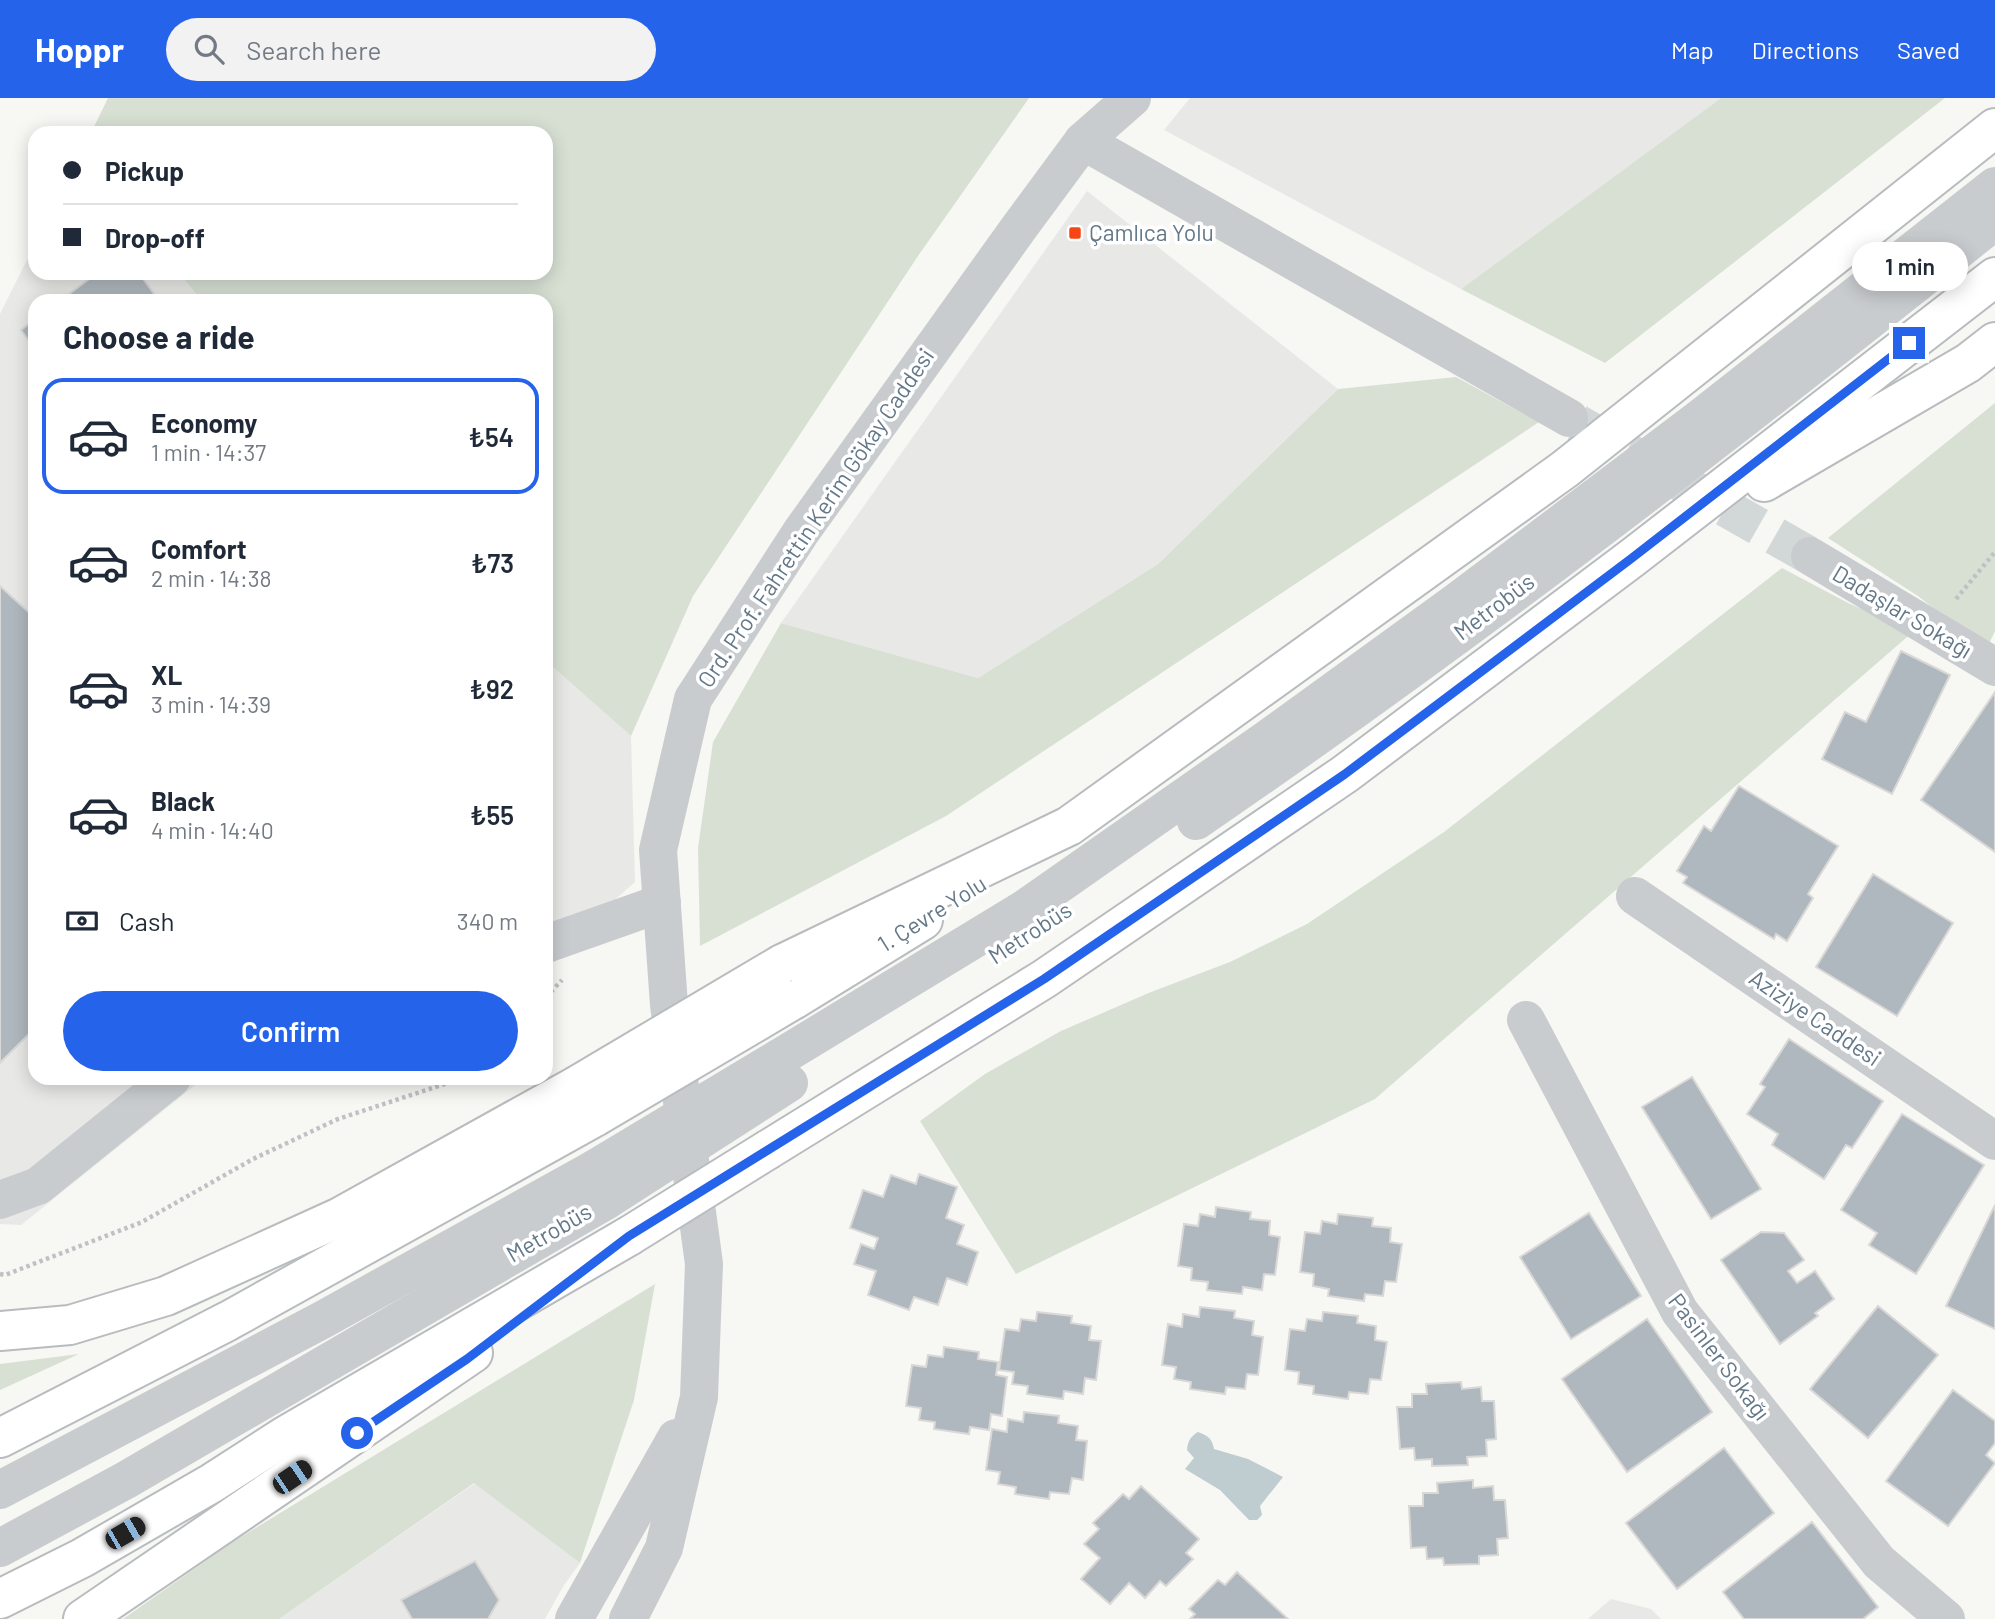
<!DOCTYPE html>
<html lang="en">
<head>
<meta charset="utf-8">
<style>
  :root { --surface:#fff; --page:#f2f2f3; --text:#1f2937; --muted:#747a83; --line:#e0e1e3; --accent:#2563eb }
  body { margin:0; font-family:Barlow,sans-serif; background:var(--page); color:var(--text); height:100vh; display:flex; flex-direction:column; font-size:26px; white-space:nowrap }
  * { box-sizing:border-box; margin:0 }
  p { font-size:23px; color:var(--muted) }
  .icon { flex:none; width:38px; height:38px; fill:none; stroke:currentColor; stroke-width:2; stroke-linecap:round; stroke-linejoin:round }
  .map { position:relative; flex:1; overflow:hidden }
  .sheet { position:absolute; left:28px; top:196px; width:525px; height:791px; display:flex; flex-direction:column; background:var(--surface); border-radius:21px; box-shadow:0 4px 18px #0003 }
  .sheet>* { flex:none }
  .hud { position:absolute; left:28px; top:28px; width:525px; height:154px; border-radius:21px; box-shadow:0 4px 18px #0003; display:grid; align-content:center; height:154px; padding:0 35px; background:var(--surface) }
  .end { position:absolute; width:32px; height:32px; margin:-16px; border:9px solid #2563eb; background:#fff; box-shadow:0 0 0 4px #fff }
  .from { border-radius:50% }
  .bubble { position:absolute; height:49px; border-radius:24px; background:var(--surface); box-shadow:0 4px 18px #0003; font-size:23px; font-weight:600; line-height:49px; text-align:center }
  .car { position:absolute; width:21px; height:42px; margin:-21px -10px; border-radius:9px; box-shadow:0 0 5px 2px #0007; background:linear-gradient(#222 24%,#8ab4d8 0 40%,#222 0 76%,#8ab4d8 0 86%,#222 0) }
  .hud b { display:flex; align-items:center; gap:24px; height:66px; font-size:26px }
  .hud b+b { border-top:2px solid var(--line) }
  .hud i { width:18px; height:18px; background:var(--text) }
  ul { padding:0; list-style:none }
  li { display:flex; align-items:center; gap:21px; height:116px; margin:0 14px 10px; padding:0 21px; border:4px solid transparent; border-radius:21px }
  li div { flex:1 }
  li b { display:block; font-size:26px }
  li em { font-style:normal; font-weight:600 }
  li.active { border-color:var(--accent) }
  li>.icon { width:63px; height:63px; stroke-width:1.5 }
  h2 { padding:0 35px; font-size:32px; line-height:84px }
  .pay { display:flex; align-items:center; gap:18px; height:77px; padding:0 35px; font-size:26px }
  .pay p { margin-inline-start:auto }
  .cta { display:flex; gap:14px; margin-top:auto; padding:14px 35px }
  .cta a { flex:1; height:80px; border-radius:42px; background:var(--accent); color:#fff; font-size:28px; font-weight:600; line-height:80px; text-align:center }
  header { display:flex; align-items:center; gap:42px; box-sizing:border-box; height:98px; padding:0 35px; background:var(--accent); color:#fff }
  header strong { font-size:33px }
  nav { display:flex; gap:38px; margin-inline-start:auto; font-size:24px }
  .search { width:490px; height:63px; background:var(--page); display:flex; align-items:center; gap:18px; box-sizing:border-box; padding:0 24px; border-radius:38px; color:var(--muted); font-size:26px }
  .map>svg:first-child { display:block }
</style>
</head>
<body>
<header>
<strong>Hoppr</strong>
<div class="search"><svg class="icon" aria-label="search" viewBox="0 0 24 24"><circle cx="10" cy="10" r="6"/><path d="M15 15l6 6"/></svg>Search here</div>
<nav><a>Map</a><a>Directions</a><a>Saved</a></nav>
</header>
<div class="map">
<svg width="1995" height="1521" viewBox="0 0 1995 1521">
  <rect width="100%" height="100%" fill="#f7f7f3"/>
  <g fill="#e8e9e7">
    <polygon points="1190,0 1721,0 1461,191 1164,32"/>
    <polygon points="1087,93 1338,291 1158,466 978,580 781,525"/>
    <polygon points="35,146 35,175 179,175 202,203 35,203 35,980 204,980 21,1127 0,1126 0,216"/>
    <polygon points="546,563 631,638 635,784 546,862"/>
    <polygon points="475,1385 580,1465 564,1487 545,1521 279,1521"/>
    <polygon points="1611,1501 1651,1511 1661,1521 1588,1521"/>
  </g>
  <g fill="#d8e0d4">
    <polygon points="108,0 1029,0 918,158 693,498 631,638 546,563 546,203 202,203 179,175 546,175 546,35 91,35"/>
    <polygon points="1721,0 1945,0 1605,265 1461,191"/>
    <polygon points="1456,279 1539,324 946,718 700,848 698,750 713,644 781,525 978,580 1158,466 1338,291"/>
    <polygon points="1995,305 1995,533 1986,552 1918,498 1828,440"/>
    <polygon points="1782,470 1850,506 1914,533 1375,1001 1016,1176 920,1023 985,976 1061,933 1151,894 1230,864 1307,826 1444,734"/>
    <polygon points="655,1186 634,1302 580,1465 474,1385 279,1521 123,1521 231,1445"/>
    <polygon points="79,1256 0,1292 0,1266"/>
  </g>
  <path fill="#bfccd0" d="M 1198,1334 C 1209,1338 1212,1341 1214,1351 L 1248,1361 L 1283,1379 L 1260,1408 L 1262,1417 L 1257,1422 L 1249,1422 L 1220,1392 L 1185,1371 L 1194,1360 L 1187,1352 C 1188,1343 1190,1339 1198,1334 Z"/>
  <g fill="#afb8be" stroke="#d9d8d6" stroke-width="2">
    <polygon points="97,175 139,175 159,203 60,203"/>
    <polygon points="35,221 35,251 21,232"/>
    <polygon points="0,488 35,520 35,930 0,965"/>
    <polygon points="1901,553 1950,577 1892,696 1822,661 1845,614 1866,624"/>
    <polygon points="1995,594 1995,754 1921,702"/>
    <polygon points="1739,688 1838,748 1808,796 1813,800 1787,843 1776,836 1774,841 1683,785 1687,779 1677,773 1704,728 1711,733"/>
    <polygon points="1873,776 1953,825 1897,918 1816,869"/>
    <polygon points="1789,941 1883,1003 1852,1050 1846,1047 1824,1081 1772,1047 1778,1036 1747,1016 1765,989 1760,986"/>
    <polygon points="1692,979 1761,1091 1711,1121 1642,1009"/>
    <polygon points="1902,1016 1984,1067 1916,1176 1869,1147 1877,1135 1841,1112"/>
    <polygon points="919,1076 957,1089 946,1120 964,1127 957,1146 978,1154 967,1187 947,1180 938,1207 914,1199 909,1212 868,1197 876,1173 854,1166 861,1146 874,1151 878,1140 850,1130 863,1092 883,1099 891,1077 916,1086"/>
    <polygon points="1995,1107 1995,1231 1946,1208"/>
    <polygon points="1216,1109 1251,1114 1250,1121 1270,1123 1269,1137 1280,1139 1275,1177 1264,1176 1262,1192 1243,1189 1242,1196 1207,1192 1208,1184 1191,1182 1192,1170 1178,1168 1184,1126 1198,1128 1200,1116 1215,1119"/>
    <polygon points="1589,1115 1641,1198 1571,1241 1520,1159"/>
    <polygon points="1338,1116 1373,1120 1372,1128 1391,1130 1390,1144 1402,1146 1396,1184 1385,1183 1383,1198 1365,1196 1364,1203 1328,1198 1329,1191 1313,1188 1314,1176 1300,1174 1305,1134 1320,1136 1322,1123 1337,1126"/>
    <polygon points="1761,1134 1784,1135 1804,1162 1788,1173 1797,1185 1815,1173 1834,1201 1815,1215 1818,1218 1780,1246 1721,1162"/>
    <polygon points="1878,1208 1938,1257 1868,1340 1810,1291"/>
    <polygon points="1200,1209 1235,1213 1234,1220 1254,1223 1252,1237 1263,1239 1258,1277 1247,1276 1245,1291 1226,1289 1225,1296 1190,1291 1191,1284 1174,1281 1176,1269 1162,1267 1168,1226 1182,1229 1183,1216 1199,1219"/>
    <polygon points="1037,1214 1072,1218 1071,1225 1091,1228 1089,1242 1101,1243 1096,1282 1085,1280 1083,1296 1064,1293 1063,1301 1027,1296 1028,1288 1012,1286 1014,1274 999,1272 1005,1231 1019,1233 1021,1221 1036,1223"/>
    <polygon points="1323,1214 1358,1218 1357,1225 1376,1228 1375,1242 1387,1244 1381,1282 1370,1281 1368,1296 1349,1294 1348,1301 1313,1296 1314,1288 1298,1286 1299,1274 1285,1272 1290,1231 1305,1233 1307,1221 1322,1223"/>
    <polygon points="1647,1221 1712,1314 1627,1374 1562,1281"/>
    <polygon points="944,1249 979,1254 978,1261 998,1264 996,1277 1007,1279 1002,1318 991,1316 989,1332 970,1329 969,1336 934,1331 935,1324 919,1322 921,1310 906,1308 912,1267 926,1269 928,1257 943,1259"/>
    <polygon points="1461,1284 1462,1291 1481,1289 1482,1303 1494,1303 1496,1341 1486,1342 1487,1358 1467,1359 1468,1367 1432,1368 1432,1361 1415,1362 1414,1350 1400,1351 1397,1309 1412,1309 1412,1296 1427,1296 1426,1286"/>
    <polygon points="1953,1292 1995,1323 1995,1345 1986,1357 1995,1365 1948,1428 1886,1383"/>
    <polygon points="1024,1314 1059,1318 1058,1325 1078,1328 1076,1342 1087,1343 1083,1382 1072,1380 1069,1396 1050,1394 1049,1401 1015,1396 1016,1389 998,1386 1000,1374 986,1372 992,1331 1007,1334 1008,1321 1023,1324"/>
    <polygon points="1724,1350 1774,1415 1677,1491 1626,1425"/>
    <polygon points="1473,1382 1473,1390 1493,1388 1494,1402 1505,1402 1508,1440 1497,1441 1498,1457 1479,1458 1479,1466 1444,1467 1443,1460 1427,1461 1426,1449 1411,1450 1409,1408 1423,1408 1423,1395 1438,1395 1437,1385"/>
    <polygon points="1141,1388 1199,1441 1186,1455 1193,1461 1166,1488 1160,1483 1145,1500 1129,1485 1110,1506 1081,1481 1100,1460 1084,1446 1099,1431 1093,1425 1123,1396 1129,1401"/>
    <polygon points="1812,1424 1878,1509 1863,1521 1744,1521 1723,1494"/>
    <polygon points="475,1463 499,1502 488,1521 412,1521 401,1502"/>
    <polygon points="1237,1474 1288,1521 1190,1521 1195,1516 1189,1511 1218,1482 1225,1487"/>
  </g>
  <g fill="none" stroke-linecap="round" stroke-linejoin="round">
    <polyline stroke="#d2d7d8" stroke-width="38" stroke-dasharray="38 19" stroke-linecap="butt" points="1577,325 1810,458"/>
    <defs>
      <g id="highway">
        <polyline points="1764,384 1968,265 1995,244"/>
        <polyline points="782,866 1069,728 1565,371 1995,30"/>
        <polyline points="793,902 923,822"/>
        <polyline points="769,1051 1044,881 1345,676 1632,460 1995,179"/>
        <polyline points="0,1233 70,1227 166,1198 338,1120 576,988"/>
        <polyline points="0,1340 228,1223 595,1019"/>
        <polyline points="0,1501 82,1460 212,1385 285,1338 629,1138"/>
        <polyline points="83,1521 473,1255"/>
      </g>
    </defs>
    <use href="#highway" stroke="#b8bcbf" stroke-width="42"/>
    <g stroke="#bfc2c4" stroke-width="4.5" stroke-dasharray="3.5 3.5" stroke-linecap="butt">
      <polyline points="1956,501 1995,454"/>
      <polyline points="546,899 562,882"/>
      <polyline points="0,1176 5,1177 142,1124 253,1061 338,1021 463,980"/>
    </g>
    <g stroke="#c9cccf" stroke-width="38">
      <polyline points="1083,43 1569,320"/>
      <polyline points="1810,458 1995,569"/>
      <path d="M 1196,723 C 1471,535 1735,330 1995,123"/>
      <polyline points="1635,798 1995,1043"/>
      <polyline points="546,846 662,805"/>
      <polyline points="1526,922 1680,1214 1879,1464 1946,1521"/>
      <polyline points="779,960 1024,811 1267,641 1455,505 1699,321 1995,88"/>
      <polyline points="0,1102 38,1088 172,980"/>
      <polyline points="0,1392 324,1221 594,1071"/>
      <polyline points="0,1450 126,1382 607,1102"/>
      <polyline points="574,1521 676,1340"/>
      <polyline points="628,1521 664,1450 699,1299 704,1166 669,907 658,752 693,601 801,434 1018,131 1083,43 1132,0"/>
    </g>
    <use href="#highway" stroke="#fff" stroke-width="38"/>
    <defs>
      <g id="highway-bridge">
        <polyline points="576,988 782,866"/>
        <polyline points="595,1019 793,902"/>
        <polyline points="629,1138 769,1051"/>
      </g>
    </defs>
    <use href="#highway-bridge" stroke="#b8bcbf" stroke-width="42" stroke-linecap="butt"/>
    <g stroke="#c9cccf" stroke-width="38">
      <polyline points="594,1071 779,960"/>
      <polyline points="607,1102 789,985"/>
    </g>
    <use href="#highway-bridge" stroke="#fff" stroke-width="38"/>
  </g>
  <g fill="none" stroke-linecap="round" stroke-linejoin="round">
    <polyline stroke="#2563eb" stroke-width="9" points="357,1335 467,1261 629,1138 1044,881 1345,676 1632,460 1909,245"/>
  </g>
  <rect fill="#f64615" stroke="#fff" stroke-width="2.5" x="1068" y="128" width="14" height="14" rx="3.5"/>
  <g text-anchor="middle" stroke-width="7" stroke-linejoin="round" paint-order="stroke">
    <g font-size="23" fill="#637888" stroke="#fff" text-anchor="start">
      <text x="1089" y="143">Çamlıca Yolu</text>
    </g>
    <g font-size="23" fill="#637888" stroke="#fff">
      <text transform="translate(816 420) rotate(-56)" y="8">Ord. Prof. Fahrettin Kerim Gökay Caddesi</text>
      <text transform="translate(1494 509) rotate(-37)" y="8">Metrobüs</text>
      <text transform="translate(1902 514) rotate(31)" y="8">Dadaşlar Sokağı</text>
      <text transform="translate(932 816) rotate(-32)" y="8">1. Çevre Yolu</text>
      <text transform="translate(1030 835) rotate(-33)" y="8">Metrobüs</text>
      <text transform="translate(1815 920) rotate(34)" y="8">Aziziye Caddesi</text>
      <text transform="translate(549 1135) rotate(-30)" y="8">Metrobüs</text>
      <text transform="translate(1719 1259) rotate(53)" y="8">Pasinler Sokağı</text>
    </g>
  </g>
</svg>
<i class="end from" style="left:357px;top:1335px"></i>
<i class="end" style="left:1909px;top:245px"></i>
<div class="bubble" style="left:1852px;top:144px;width:116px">1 min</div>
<i class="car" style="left:292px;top:1379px;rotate:56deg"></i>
<i class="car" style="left:125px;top:1435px;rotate:60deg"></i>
<div class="hud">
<b><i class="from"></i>Pickup</b>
<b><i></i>Drop-off</b>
</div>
<section class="sheet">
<h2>Choose a ride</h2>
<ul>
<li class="active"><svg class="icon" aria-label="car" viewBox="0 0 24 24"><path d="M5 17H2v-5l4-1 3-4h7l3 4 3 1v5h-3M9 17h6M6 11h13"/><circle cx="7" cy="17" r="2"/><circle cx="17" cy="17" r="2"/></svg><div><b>Economy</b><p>1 min · 14:37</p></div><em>₺54</em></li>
<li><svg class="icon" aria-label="car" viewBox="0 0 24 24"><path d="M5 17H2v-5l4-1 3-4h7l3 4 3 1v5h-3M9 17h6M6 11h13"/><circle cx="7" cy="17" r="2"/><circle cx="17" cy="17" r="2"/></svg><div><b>Comfort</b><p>2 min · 14:38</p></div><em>₺73</em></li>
<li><svg class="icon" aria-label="car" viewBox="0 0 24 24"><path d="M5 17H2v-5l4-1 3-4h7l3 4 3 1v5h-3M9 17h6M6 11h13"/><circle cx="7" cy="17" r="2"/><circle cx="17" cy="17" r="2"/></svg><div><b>XL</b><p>3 min · 14:39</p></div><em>₺92</em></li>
<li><svg class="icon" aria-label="car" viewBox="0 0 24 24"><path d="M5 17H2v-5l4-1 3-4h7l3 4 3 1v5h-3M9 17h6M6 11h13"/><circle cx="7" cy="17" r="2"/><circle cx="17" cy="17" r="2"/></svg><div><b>Black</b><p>4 min · 14:40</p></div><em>₺55</em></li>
</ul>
<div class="pay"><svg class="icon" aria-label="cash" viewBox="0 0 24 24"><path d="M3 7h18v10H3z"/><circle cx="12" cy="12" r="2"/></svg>Cash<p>340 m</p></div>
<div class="cta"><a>Confirm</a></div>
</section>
</div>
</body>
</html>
